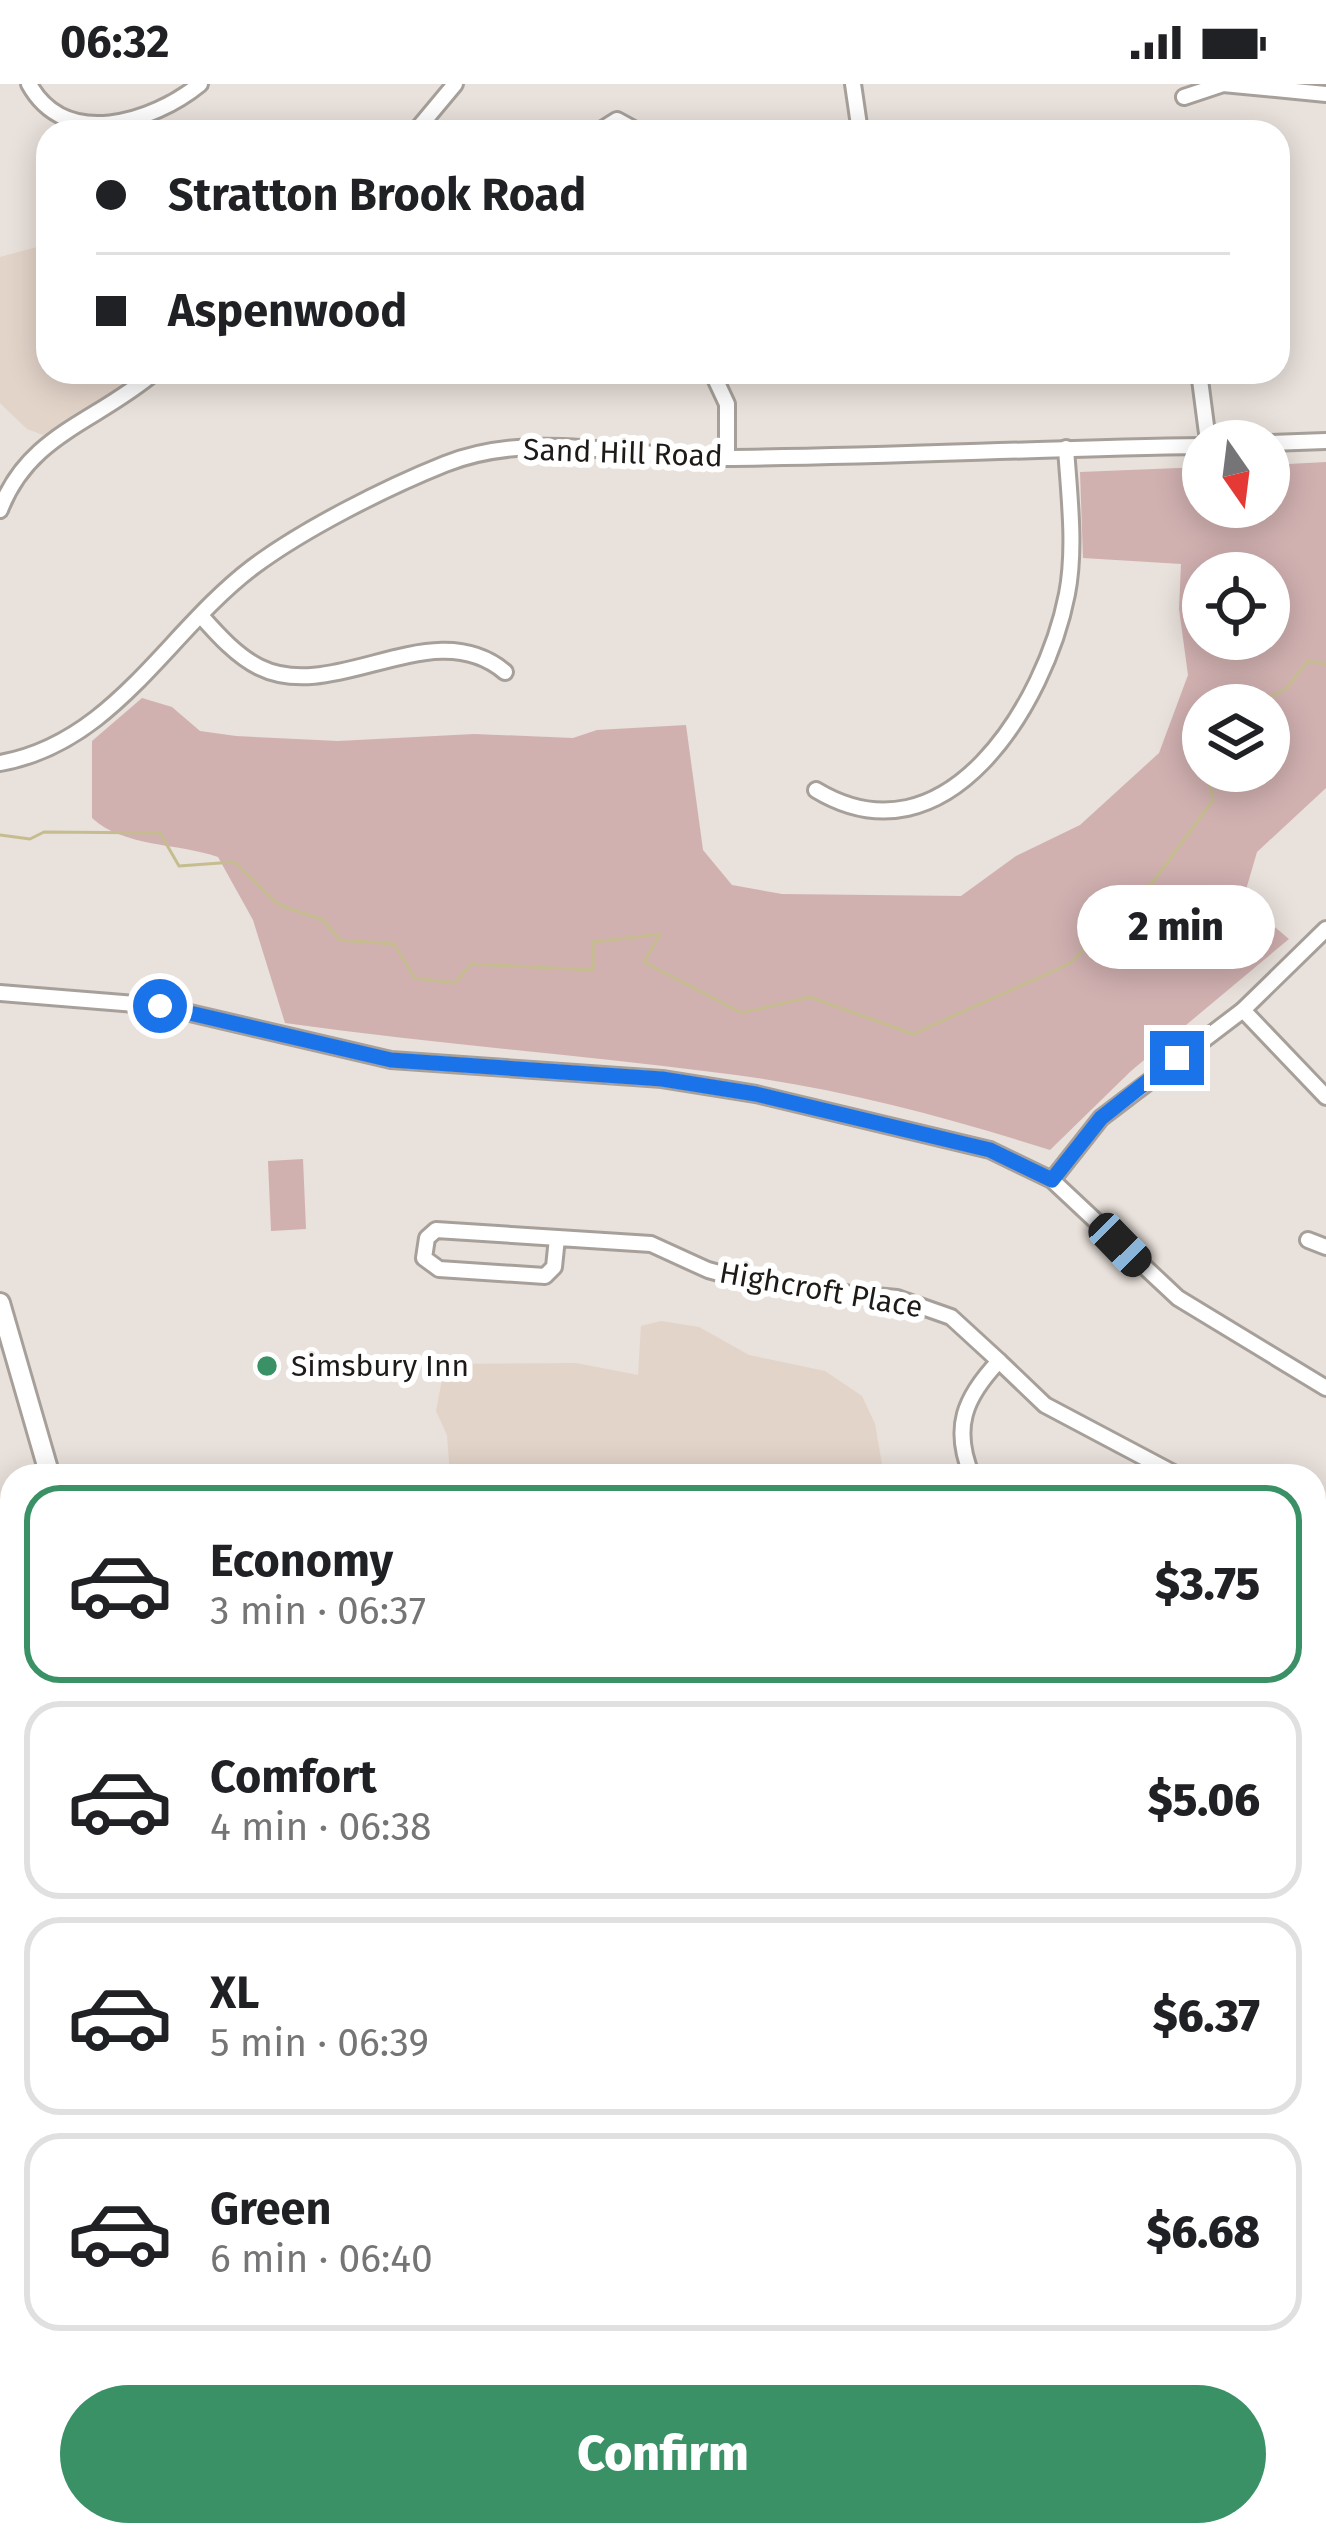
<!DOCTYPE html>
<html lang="en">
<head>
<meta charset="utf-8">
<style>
  :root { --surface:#fff; --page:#f2f2f2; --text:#202124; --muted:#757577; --line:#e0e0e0; --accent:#399165 }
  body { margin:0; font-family:"Fira Sans",sans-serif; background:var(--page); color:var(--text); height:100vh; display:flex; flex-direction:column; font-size:45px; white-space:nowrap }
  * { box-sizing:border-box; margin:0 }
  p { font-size:39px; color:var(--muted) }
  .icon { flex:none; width:66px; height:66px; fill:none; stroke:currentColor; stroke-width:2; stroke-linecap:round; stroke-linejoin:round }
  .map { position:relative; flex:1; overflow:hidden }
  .details { position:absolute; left:0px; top:1380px; width:1326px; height:1083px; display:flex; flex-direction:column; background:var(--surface); border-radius:36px 36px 0 0; box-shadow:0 6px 30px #0003 }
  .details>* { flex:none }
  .hud { position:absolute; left:36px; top:36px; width:1254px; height:264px; border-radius:36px; box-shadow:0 6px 30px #0003; display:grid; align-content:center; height:264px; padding:0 60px; background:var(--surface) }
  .needle { width:78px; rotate:166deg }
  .controls { position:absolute; left:1182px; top:336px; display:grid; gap:24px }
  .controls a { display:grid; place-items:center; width:108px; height:108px; border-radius:50%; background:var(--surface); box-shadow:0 6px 30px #0003; font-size:60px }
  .end { position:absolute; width:54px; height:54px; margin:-27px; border:15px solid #1a73e8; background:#fff; box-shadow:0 0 0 6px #fff }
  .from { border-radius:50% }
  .bubble { position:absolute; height:84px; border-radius:42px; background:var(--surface); box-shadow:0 6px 30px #0003; font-size:39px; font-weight:800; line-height:84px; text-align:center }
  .car { position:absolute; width:36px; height:72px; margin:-36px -18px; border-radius:15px; box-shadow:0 0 9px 3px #0007; background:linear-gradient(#222 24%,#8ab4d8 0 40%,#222 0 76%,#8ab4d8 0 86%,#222 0) }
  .hud b { display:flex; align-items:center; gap:42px; height:114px; font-size:45px }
  .hud b+b { border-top:3px solid var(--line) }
  .hud i { width:30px; height:30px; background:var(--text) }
  ul { padding:21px 0 0; list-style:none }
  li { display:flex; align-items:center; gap:36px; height:198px; margin:0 24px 18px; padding:0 36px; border:6px solid var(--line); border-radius:36px }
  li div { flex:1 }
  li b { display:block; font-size:45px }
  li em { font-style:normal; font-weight:800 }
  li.selected { border-color:var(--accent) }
  li>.icon { width:108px; height:108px; stroke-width:1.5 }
  .button { display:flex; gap:24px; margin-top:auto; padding:24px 60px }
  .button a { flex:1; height:138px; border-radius:72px; background:var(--accent); color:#fff; font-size:48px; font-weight:800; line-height:138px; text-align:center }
  .status { display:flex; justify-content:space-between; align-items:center; height:84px; padding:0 60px; background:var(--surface); direction:ltr }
  .status svg { height:33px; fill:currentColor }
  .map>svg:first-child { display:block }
</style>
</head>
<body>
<div class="status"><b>06:32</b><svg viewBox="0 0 49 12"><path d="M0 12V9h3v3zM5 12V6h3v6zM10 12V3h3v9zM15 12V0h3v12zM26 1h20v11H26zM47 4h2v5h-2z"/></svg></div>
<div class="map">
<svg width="1326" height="2462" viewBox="0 0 1326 2462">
  <rect width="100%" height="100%" fill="#e9e1db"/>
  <g fill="#e3d4c9">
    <polygon points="48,160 48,288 130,288 118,305 43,351 27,345 0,319 0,173"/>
    <polygon points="661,1237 699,1243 749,1271 825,1287 862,1312 875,1340 884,1392 450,1392 447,1351 436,1327 445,1280 576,1279 638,1291 641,1242"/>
  </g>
  <g fill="#d1b0b0" fill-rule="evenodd">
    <path d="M 1326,378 L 1326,704 L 1257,768 L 1243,816 L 1289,855 L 1131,987 L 1050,1066 C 940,1031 826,1001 712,988 C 570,970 427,959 285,939 L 253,836 L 218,773 C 178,759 123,763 92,734 L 92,657 L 142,614 L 172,623 L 200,647 L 236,652 L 338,657 L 474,650 L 573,654 L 597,646 L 686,641 L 703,766 L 732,801 L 782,810 L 961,812 L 1016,772 L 1080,741 L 1159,669 L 1188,591 L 1179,525 L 1181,480 L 1083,474 L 1080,388 L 1203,383 L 1203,423 L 1269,423 L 1269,381 ZM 1203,489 L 1269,489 L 1269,555 L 1203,555 ZM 1203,621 L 1269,621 L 1269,687 L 1203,687 Z"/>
    <polygon points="303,1075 306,1145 271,1147 268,1077"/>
  </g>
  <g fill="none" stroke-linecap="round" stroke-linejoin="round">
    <g stroke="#c5bd90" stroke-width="3">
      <polyline points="1255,621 1286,605 1308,577 1326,580"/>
      <polyline points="0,751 30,755 44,748 160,749 179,782 234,778 279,821 323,836 340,856 394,860 415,894 455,899 471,880 593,886 593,858 660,850 644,878 742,929 810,913 913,950 1069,880 1153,798 1213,716 1207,687"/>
      <polyline points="0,1582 12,1587"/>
      <polyline points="1314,2206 1326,2229"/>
    </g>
    <defs>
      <g id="minor">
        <path d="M 29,0 C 65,66 152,39 200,0"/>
        <polyline points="853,0 860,48"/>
        <polyline points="1184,13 1223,0 1326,10"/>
        <polyline points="415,48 455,0"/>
        <polyline points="598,48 617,36 639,48"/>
        <polyline points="712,288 727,320 727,374"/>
        <polyline points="1199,288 1208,357"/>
        <polyline points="1269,359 1326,357"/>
        <path d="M 0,426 C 29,350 95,339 155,288"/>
        <path d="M 202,533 C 218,551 237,572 259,583 C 335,621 433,527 505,588"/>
        <path d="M 0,679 C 114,659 167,548 253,483 C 304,445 385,404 445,380 C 532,345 632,374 723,374 C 883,373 1043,364 1203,362"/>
        <path d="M 816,706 C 947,785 1046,618 1067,510 C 1076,464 1069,410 1066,364"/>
        <polyline points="0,909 160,922 391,976 662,995 756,1010 990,1066 1052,1096 1178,1214 1326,1304"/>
        <polyline points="1243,926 1326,1013"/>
        <polyline points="1052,1096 1101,1034 1243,926 1326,845"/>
        <polyline points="557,1154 554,1183 545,1192 439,1185 424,1174 427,1154 436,1146 651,1160 708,1186 767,1202 897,1214 951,1233 999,1277"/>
        <polyline points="1308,1156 1326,1163"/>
        <path d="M 972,1392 C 952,1344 964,1314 999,1277 L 1045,1321 L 1179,1392"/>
        <polyline points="1314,1475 1326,1483"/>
        <polyline points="1314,1543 1326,1551"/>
        <polyline points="1314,1732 1325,1758"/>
        <polyline points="1314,1815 1326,1808"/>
        <polyline points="1314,1979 1326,1984"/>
        <polyline points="0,2337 12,2337"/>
      </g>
      <g id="highway">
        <polyline points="0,1219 50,1392"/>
        <polyline points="0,2087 12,1975"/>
        <polyline points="0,2434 4,2462"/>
      </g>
    </defs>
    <use href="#minor" stroke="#a7a09a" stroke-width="20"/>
    <use href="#highway" stroke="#a7a09a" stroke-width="24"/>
    <use href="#minor" stroke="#fff" stroke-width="14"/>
    <use href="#highway" stroke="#fff" stroke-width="18"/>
  </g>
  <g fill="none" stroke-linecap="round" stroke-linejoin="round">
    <polyline stroke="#1a73e8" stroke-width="15" points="160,922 391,976 662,995 756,1010 990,1066 1052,1096 1101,1034 1177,974"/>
  </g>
  <circle fill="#399165" stroke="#fff" stroke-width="4.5" cx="267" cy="1282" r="12"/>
  <g text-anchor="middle" stroke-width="12" stroke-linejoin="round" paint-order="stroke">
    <g font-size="30" fill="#1d1a18" stroke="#fff">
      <text transform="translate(623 369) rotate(2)" y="10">Sand Hill Road</text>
      <text transform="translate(821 1206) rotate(10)" y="10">Highcroft Place</text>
    </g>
    <g font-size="30" fill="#1d1a18" stroke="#fff" text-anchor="start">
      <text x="291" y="1292">Simsbury Inn</text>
    </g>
  </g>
</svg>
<div class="controls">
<a><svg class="needle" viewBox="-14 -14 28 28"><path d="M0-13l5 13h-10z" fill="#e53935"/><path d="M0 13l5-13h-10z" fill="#757577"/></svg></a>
<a><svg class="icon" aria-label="locate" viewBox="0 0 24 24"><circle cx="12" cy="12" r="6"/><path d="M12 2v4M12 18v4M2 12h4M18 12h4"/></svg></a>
<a><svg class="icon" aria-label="layers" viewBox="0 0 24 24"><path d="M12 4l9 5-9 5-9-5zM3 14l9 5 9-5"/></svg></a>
</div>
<i class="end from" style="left:160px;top:922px"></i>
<i class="end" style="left:1177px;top:974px"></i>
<div class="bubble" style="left:1077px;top:801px;width:198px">2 min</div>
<i class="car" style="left:1120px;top:1161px;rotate:136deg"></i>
<div class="hud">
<b><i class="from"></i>Stratton Brook Road</b>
<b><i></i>Aspenwood</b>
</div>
<section class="details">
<ul>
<li class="selected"><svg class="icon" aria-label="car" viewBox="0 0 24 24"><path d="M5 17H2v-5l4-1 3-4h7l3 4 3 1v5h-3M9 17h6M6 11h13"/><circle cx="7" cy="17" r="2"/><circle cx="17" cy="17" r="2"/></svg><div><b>Economy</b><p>3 min · 06:37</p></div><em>$3.75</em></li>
<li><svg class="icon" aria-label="car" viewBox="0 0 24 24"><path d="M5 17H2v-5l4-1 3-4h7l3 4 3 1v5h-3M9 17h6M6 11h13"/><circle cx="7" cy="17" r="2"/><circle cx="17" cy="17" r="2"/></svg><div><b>Comfort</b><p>4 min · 06:38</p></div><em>$5.06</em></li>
<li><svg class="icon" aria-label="car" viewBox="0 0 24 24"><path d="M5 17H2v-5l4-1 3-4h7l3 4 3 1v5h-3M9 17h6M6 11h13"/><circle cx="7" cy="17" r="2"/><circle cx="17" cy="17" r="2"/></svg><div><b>XL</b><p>5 min · 06:39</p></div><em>$6.37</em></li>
<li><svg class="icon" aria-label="car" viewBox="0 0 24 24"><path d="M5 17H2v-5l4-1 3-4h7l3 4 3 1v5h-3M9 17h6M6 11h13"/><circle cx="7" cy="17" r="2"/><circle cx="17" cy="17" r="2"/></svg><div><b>Green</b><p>6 min · 06:40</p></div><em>$6.68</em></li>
</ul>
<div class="button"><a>Confirm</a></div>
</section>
</div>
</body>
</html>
